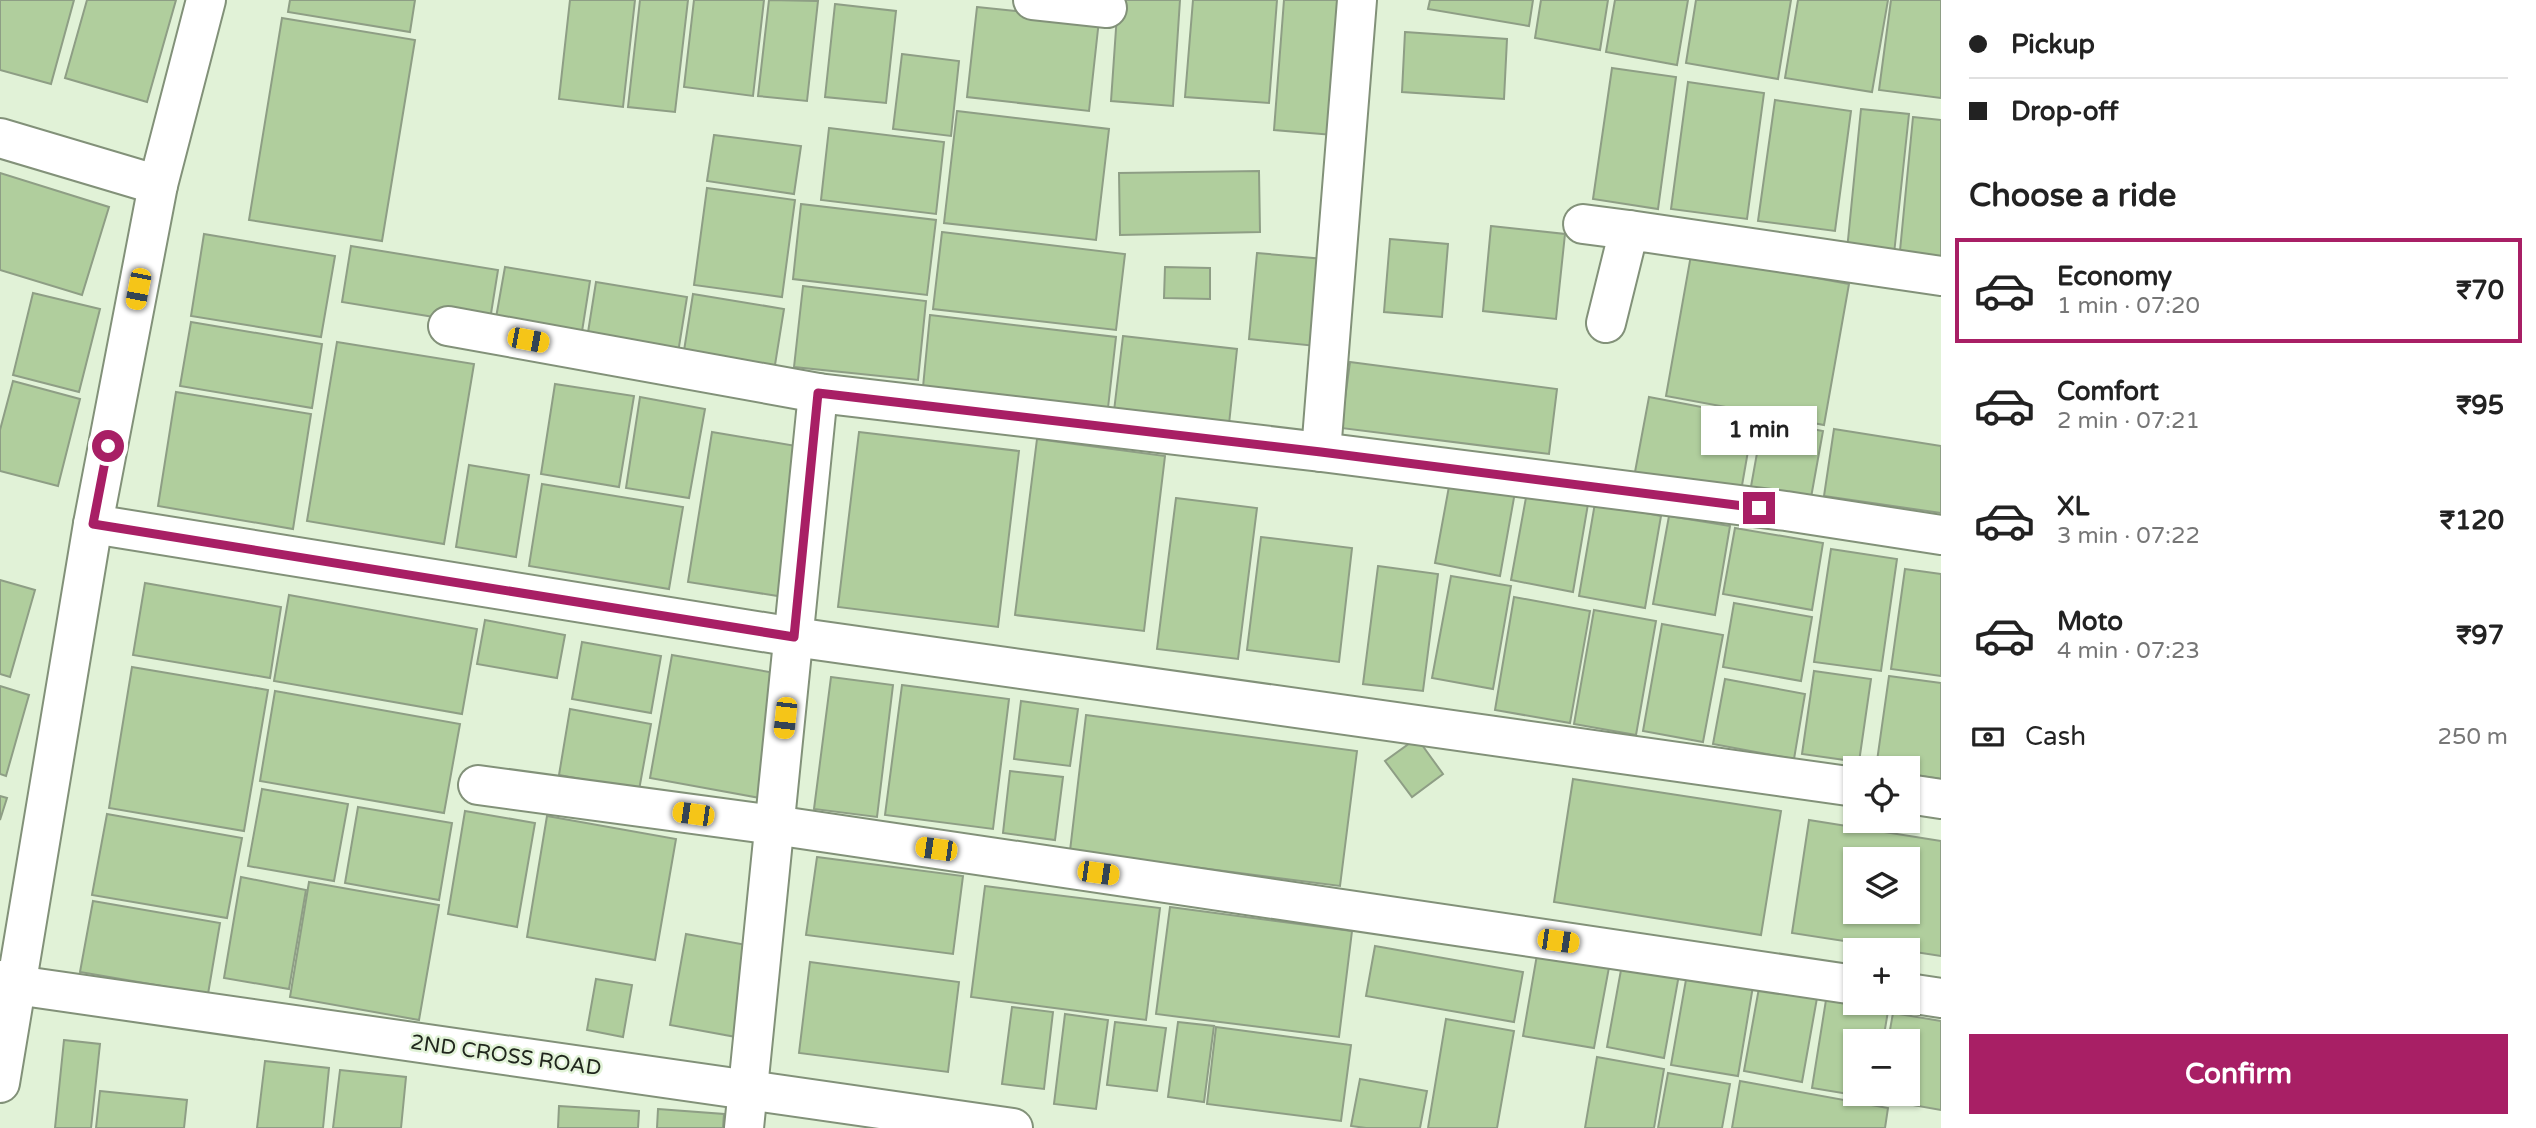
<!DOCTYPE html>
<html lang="en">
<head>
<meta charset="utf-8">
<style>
  :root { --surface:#fff; --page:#f2f2f2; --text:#222; --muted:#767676; --line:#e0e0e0; --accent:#a81f65 }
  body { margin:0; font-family:"Varela Round",sans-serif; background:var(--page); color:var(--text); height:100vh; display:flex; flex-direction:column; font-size:26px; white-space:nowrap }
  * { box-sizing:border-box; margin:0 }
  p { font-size:23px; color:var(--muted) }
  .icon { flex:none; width:38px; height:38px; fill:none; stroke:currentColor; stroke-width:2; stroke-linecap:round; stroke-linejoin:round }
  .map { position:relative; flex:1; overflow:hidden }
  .side { display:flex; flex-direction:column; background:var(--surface); width:595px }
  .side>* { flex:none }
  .banner { display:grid; align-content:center; height:154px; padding:0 28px; background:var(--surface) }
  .buttons { position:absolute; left:1843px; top:756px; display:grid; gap:14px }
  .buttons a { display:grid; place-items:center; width:77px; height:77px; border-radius:0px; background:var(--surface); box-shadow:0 2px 5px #0004; font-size:35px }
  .end { position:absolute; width:32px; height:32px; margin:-16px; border:9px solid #a81f65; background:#fff; box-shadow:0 0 0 4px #fff }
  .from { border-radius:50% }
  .bubble { position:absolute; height:49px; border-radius:0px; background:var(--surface); box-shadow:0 2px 5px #0004; font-size:23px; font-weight:800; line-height:49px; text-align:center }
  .car { position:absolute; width:21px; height:42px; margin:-21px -10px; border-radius:9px; box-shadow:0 0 5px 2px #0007; background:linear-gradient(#f5c518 24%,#345 0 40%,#f5c518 0 76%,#345 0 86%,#f5c518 0) }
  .banner b { display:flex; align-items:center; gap:24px; height:66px; font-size:26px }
  .banner b+b { border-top:2px solid var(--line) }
  .banner i { width:18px; height:18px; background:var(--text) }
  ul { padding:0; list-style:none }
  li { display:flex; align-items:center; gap:21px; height:105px; margin:0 14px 10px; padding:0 14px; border:4px solid transparent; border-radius:0px }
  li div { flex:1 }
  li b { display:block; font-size:26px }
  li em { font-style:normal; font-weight:800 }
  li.on { border-color:var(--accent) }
  li>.icon { width:63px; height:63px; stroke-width:1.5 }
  h2 { padding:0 28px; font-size:32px; line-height:84px }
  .pay { display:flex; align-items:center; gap:18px; height:77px; padding:0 28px; font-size:26px }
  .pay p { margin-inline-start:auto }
  .primary-button { display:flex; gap:14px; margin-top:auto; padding:14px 28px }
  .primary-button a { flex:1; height:80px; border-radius:0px; background:var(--accent); color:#fff; font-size:28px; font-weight:800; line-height:80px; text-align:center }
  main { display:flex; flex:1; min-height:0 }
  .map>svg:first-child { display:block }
</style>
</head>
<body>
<main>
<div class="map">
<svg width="1941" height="1128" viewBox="0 0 1941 1128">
  <rect width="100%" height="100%" fill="#e1f2d7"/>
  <g fill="#b0ce9d" stroke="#8e9e85" stroke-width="2" fill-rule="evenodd">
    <polygon points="0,0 74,0 51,84 0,70"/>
    <polygon points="87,0 176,0 147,102 65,78"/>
    <polygon points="290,0 415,0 410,32 288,12"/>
    <polygon points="570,0 635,0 623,107 559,99"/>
    <polygon points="640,0 688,0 675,112 628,107"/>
    <polygon points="694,0 764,0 753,96 684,87"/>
    <polygon points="769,0 818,1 807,101 758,96"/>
    <polygon points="1118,0 1180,0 1173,106 1111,101"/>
    <polygon points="1193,0 1277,0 1269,103 1185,97"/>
    <polygon points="1284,0 1344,0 1333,135 1274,130"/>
    <polygon points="1430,0 1533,0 1529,26 1428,9"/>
    <polygon points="1541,0 1608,0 1600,50 1535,38"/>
    <polygon points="1615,0 1688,0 1677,65 1606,52"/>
    <polygon points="1696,0 1791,0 1778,79 1686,63"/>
    <polygon points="1798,0 1888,0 1872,92 1785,78"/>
    <polygon points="1891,0 1941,0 1941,98 1879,90"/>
    <polygon points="835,4 896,11 886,103 825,97"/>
    <polygon points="977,7 1099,20 1089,111 967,97"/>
    <polygon points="282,18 415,40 382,241 249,220"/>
    <polygon points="1405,32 1507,39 1504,99 1402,92"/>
    <polygon points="902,54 959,61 951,136 893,129"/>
    <polygon points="1612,68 1676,77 1658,209 1593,199"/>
    <polygon points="1688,82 1764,93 1747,219 1671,209"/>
    <polygon points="1775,100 1851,111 1835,231 1758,221"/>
    <polygon points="1861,109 1909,114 1894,254 1847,250"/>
    <polygon points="957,111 1109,129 1096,240 944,223"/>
    <polygon points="1913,117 1941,120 1941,265 1899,261"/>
    <polygon points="829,128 944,142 936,214 821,200"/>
    <polygon points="714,135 801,146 794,194 707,181"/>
    <polygon points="1259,171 1260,232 1120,235 1119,173"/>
    <polygon points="0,173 109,207 82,295 0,270"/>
    <polygon points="707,188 795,200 782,297 694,285"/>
    <polygon points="801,204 936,220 927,295 793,279"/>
    <polygon points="1491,226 1565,234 1556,319 1483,311"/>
    <polygon points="942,232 1125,254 1116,330 933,309"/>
    <polygon points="204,234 335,256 321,337 191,316"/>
    <polygon points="1390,239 1448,244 1442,317 1384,312"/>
    <polygon points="351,246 498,270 489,326 342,302"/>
    <polygon points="1257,253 1324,259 1316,346 1249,339"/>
    <polygon points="1691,255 1849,284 1824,425 1666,396"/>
    <polygon points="505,267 590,281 580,344 494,329"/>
    <polygon points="1165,267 1210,268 1210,299 1164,298"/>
    <polygon points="596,282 687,297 677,359 586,345"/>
    <polygon points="803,286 926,301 918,380 794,367"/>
    <polygon points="33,293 100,309 79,392 13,375"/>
    <polygon points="693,294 784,309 774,371 683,357"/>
    <polygon points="930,315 1116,337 1108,408 923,387"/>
    <polygon points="191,322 322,344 312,408 180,386"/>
    <polygon points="1123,336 1237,349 1229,424 1114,411"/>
    <polygon points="337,342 474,364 444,544 307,521"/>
    <polygon points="1350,362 1557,389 1549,454 1341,428"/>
    <polygon points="13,381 80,399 58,486 0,471 0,430"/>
    <polygon points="555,384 634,396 619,487 541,474"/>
    <polygon points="176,392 311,414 293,529 158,506"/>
    <polygon points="640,397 705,409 689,498 626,488"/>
    <polygon points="1649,397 1754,417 1741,491 1635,472"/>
    <polygon points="1763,420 1823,431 1810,503 1750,492"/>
    <polygon points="1834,429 1941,446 1941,513 1824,496"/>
    <polygon points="712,432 808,448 784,597 688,582"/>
    <polygon points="859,432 1019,451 998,627 838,607"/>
    <polygon points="1037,439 1165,456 1144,631 1015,615"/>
    <polygon points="469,465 529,475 516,557 456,547"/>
    <polygon points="1450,481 1515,492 1500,576 1435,563"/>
    <polygon points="542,484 683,507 669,589 529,566"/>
    <polygon points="1527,492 1588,504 1573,592 1511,580"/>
    <polygon points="1176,498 1257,508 1238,659 1157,649"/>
    <polygon points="1595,503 1661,516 1645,608 1579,596"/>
    <polygon points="1669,516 1730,526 1715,615 1653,604"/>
    <polygon points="1735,528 1823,543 1812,610 1723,594"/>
    <polygon points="1261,537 1352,548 1339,662 1247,650"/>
    <polygon points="1831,549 1897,559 1881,671 1814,662"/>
    <polygon points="1378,566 1438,574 1423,691 1363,684"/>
    <polygon points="1905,569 1941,574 1941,676 1891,669"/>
    <polygon points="1451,576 1511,586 1493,689 1432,678"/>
    <polygon points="0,580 35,590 10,677 0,674"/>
    <polygon points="145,583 281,607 270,678 133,655"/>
    <polygon points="289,595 477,629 462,714 274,681"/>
    <polygon points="1514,597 1590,611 1570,723 1495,710"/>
    <polygon points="1734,603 1812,617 1801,681 1723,667"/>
    <polygon points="1594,610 1656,621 1636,735 1574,724"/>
    <polygon points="485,620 565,635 557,678 477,664"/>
    <polygon points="1662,624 1723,635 1703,742 1643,731"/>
    <polygon points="582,642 661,656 651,713 572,699"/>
    <polygon points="672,655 781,674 760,798 650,778"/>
    <polygon points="132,667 268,690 244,831 109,808"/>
    <polygon points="1814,671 1871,679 1859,762 1802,754"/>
    <polygon points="1889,676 1941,683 1941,779 1908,774 1908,768 1876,768"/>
    <polygon points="831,677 893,685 877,817 814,809"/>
    <polygon points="1725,679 1805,694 1794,759 1713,744"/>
    <polygon points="902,685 1009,699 993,829 885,815"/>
    <polygon points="0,686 29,695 6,776 0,774"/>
    <polygon points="275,691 460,724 444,813 260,781"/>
    <polygon points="1021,701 1078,709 1070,766 1014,759"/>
    <polygon points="570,709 651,724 639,790 559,775"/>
    <polygon points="1086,715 1357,751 1340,886 1070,851"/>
    <polygon points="1417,738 1443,774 1412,797 1385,761"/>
    <polygon points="1010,771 1063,777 1055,840 1003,833"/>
    <polygon points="1573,779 1781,811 1761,935 1554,902"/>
    <polygon points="262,789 348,804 334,881 248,866"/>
    <polygon points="0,796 7,798 0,820"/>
    <polygon points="358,807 452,823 439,900 345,883"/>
    <polygon points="465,811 535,823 517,927 448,914"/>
    <polygon points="107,814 242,838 227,918 92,895"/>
    <polygon points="547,816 676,839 655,960 527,937"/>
    <path d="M 1809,820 L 1941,841 L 1941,956 L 1792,933 ZM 1855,859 L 1908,859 L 1908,912 L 1855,912 Z"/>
    <polygon points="817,857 963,876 953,954 806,935"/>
    <polygon points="241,877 306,890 289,989 224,978"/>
    <polygon points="309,882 439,905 419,1020 290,997"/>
    <polygon points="985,886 1160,908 1146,1020 971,997"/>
    <polygon points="93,901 220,923 208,994 80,972"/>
    <polygon points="1170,907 1352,931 1339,1037 1156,1014"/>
    <polygon points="686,934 752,946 736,1037 670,1025"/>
    <polygon points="1375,946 1523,972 1514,1022 1366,996"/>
    <polygon points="1538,949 1610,962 1594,1048 1523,1036"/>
    <polygon points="1623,959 1680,969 1664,1058 1607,1047"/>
    <polygon points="810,962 959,982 948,1072 799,1053"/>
    <polygon points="1687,974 1753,986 1738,1076 1671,1065"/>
    <polygon points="596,979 632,985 623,1037 587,1030"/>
    <polygon points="1759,988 1817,998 1802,1082 1744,1071"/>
    <polygon points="1826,1000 1888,1011 1883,1041 1855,1041 1855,1094 1873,1094 1873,1098 1812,1088"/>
    <polygon points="1012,1007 1053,1012 1044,1089 1002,1084"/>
    <polygon points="1893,1013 1941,1021 1941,1110 1879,1099 1880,1094 1908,1094 1908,1041 1888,1041"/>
    <polygon points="1065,1014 1108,1020 1096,1109 1054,1104"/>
    <polygon points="1446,1019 1514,1031 1497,1128 1428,1128"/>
    <polygon points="1115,1022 1166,1028 1157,1091 1107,1085"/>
    <polygon points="1178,1022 1214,1026 1204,1102 1168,1097"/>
    <polygon points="1216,1027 1351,1045 1341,1121 1207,1104"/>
    <polygon points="64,1040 100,1044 91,1128 55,1128"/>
    <polygon points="1597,1057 1664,1069 1654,1128 1585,1128"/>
    <polygon points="265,1061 329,1068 323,1128 257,1128"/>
    <polygon points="340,1070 406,1077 401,1128 333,1128"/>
    <polygon points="1668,1073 1730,1084 1722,1128 1658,1128"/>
    <polygon points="1360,1079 1427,1091 1420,1128 1366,1128 1351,1126"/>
    <polygon points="1740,1081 1888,1108 1885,1128 1732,1128"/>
    <polygon points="100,1091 187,1100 184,1128 96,1128"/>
    <polygon points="559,1106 639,1111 638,1128 558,1128"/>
    <polygon points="658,1109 724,1114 723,1128 657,1128"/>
  </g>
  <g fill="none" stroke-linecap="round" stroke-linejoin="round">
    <defs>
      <g id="minor">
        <polyline points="1033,0 1107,8"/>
        <polyline points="0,138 158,185"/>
        <polyline points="1583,224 1629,230"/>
        <polyline points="1606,323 1629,230 1941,276"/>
        <polyline points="448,326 818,393 1321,452 1786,511 1941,535"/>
        <polyline points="1321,452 1357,0"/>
        <polyline points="93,524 794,637 1855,787"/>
        <polyline points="478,785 774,825 1855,985"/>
        <polyline points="1908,794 1941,799"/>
        <polyline points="0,980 16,985 1013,1128"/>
        <polyline points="1908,993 1941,998"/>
        <polyline points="0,1083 93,524 158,185 206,0"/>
        <polyline points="744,1128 818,393"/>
      </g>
    </defs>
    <use href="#minor" stroke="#829179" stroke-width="42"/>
    <use href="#minor" stroke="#fff" stroke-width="38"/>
  </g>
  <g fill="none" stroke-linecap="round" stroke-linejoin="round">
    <polyline stroke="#a81f65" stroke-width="9" points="108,446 93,524 794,637 818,393 1321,452 1759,508"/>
  </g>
  <g text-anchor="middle" stroke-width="5" stroke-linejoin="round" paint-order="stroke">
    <g font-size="21" fill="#20261d" stroke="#e1f2d7">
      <text transform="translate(506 1055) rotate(8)" y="7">2ND CROSS ROAD</text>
    </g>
  </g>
</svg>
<div class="buttons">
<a><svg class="icon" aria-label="locate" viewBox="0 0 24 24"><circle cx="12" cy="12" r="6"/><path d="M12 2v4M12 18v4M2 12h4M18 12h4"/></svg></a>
<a><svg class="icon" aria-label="layers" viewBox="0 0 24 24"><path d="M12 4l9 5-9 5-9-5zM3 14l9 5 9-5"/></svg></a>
<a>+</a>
<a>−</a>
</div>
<i class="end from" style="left:108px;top:446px"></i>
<i class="end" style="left:1759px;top:508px"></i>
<div class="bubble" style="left:1701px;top:406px;width:116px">1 min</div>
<i class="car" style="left:138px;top:289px;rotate:191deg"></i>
<i class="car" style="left:528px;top:340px;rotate:101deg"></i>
<i class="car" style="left:785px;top:718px;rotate:186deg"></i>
<i class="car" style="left:693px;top:814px;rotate:278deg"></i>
<i class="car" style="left:936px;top:849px;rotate:278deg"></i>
<i class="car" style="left:1098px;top:873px;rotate:98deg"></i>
<i class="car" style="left:1558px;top:941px;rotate:98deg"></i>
</div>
<section class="side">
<div class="banner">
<b><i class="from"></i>Pickup</b>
<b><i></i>Drop-off</b>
</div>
<h2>Choose a ride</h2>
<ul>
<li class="on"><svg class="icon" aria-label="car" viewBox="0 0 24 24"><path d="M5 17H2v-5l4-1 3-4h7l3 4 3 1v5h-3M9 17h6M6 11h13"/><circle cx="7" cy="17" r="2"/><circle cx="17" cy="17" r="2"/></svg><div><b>Economy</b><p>1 min · 07:20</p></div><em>₹70</em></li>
<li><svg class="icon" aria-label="car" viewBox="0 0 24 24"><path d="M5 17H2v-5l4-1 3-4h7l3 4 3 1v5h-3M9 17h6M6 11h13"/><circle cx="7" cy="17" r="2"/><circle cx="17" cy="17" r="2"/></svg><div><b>Comfort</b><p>2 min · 07:21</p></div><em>₹95</em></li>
<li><svg class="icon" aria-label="car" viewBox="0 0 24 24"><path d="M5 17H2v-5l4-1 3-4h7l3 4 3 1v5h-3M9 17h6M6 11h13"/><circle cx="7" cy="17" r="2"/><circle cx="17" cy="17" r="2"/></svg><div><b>XL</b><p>3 min · 07:22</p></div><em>₹120</em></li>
<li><svg class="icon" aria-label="car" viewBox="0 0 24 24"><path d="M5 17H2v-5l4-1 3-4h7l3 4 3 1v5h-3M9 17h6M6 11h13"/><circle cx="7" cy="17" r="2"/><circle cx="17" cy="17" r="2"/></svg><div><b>Moto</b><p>4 min · 07:23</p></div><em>₹97</em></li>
</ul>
<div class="pay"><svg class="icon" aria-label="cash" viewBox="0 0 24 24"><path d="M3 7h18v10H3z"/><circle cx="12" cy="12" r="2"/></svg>Cash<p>250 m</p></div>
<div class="primary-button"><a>Confirm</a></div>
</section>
</main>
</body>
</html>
